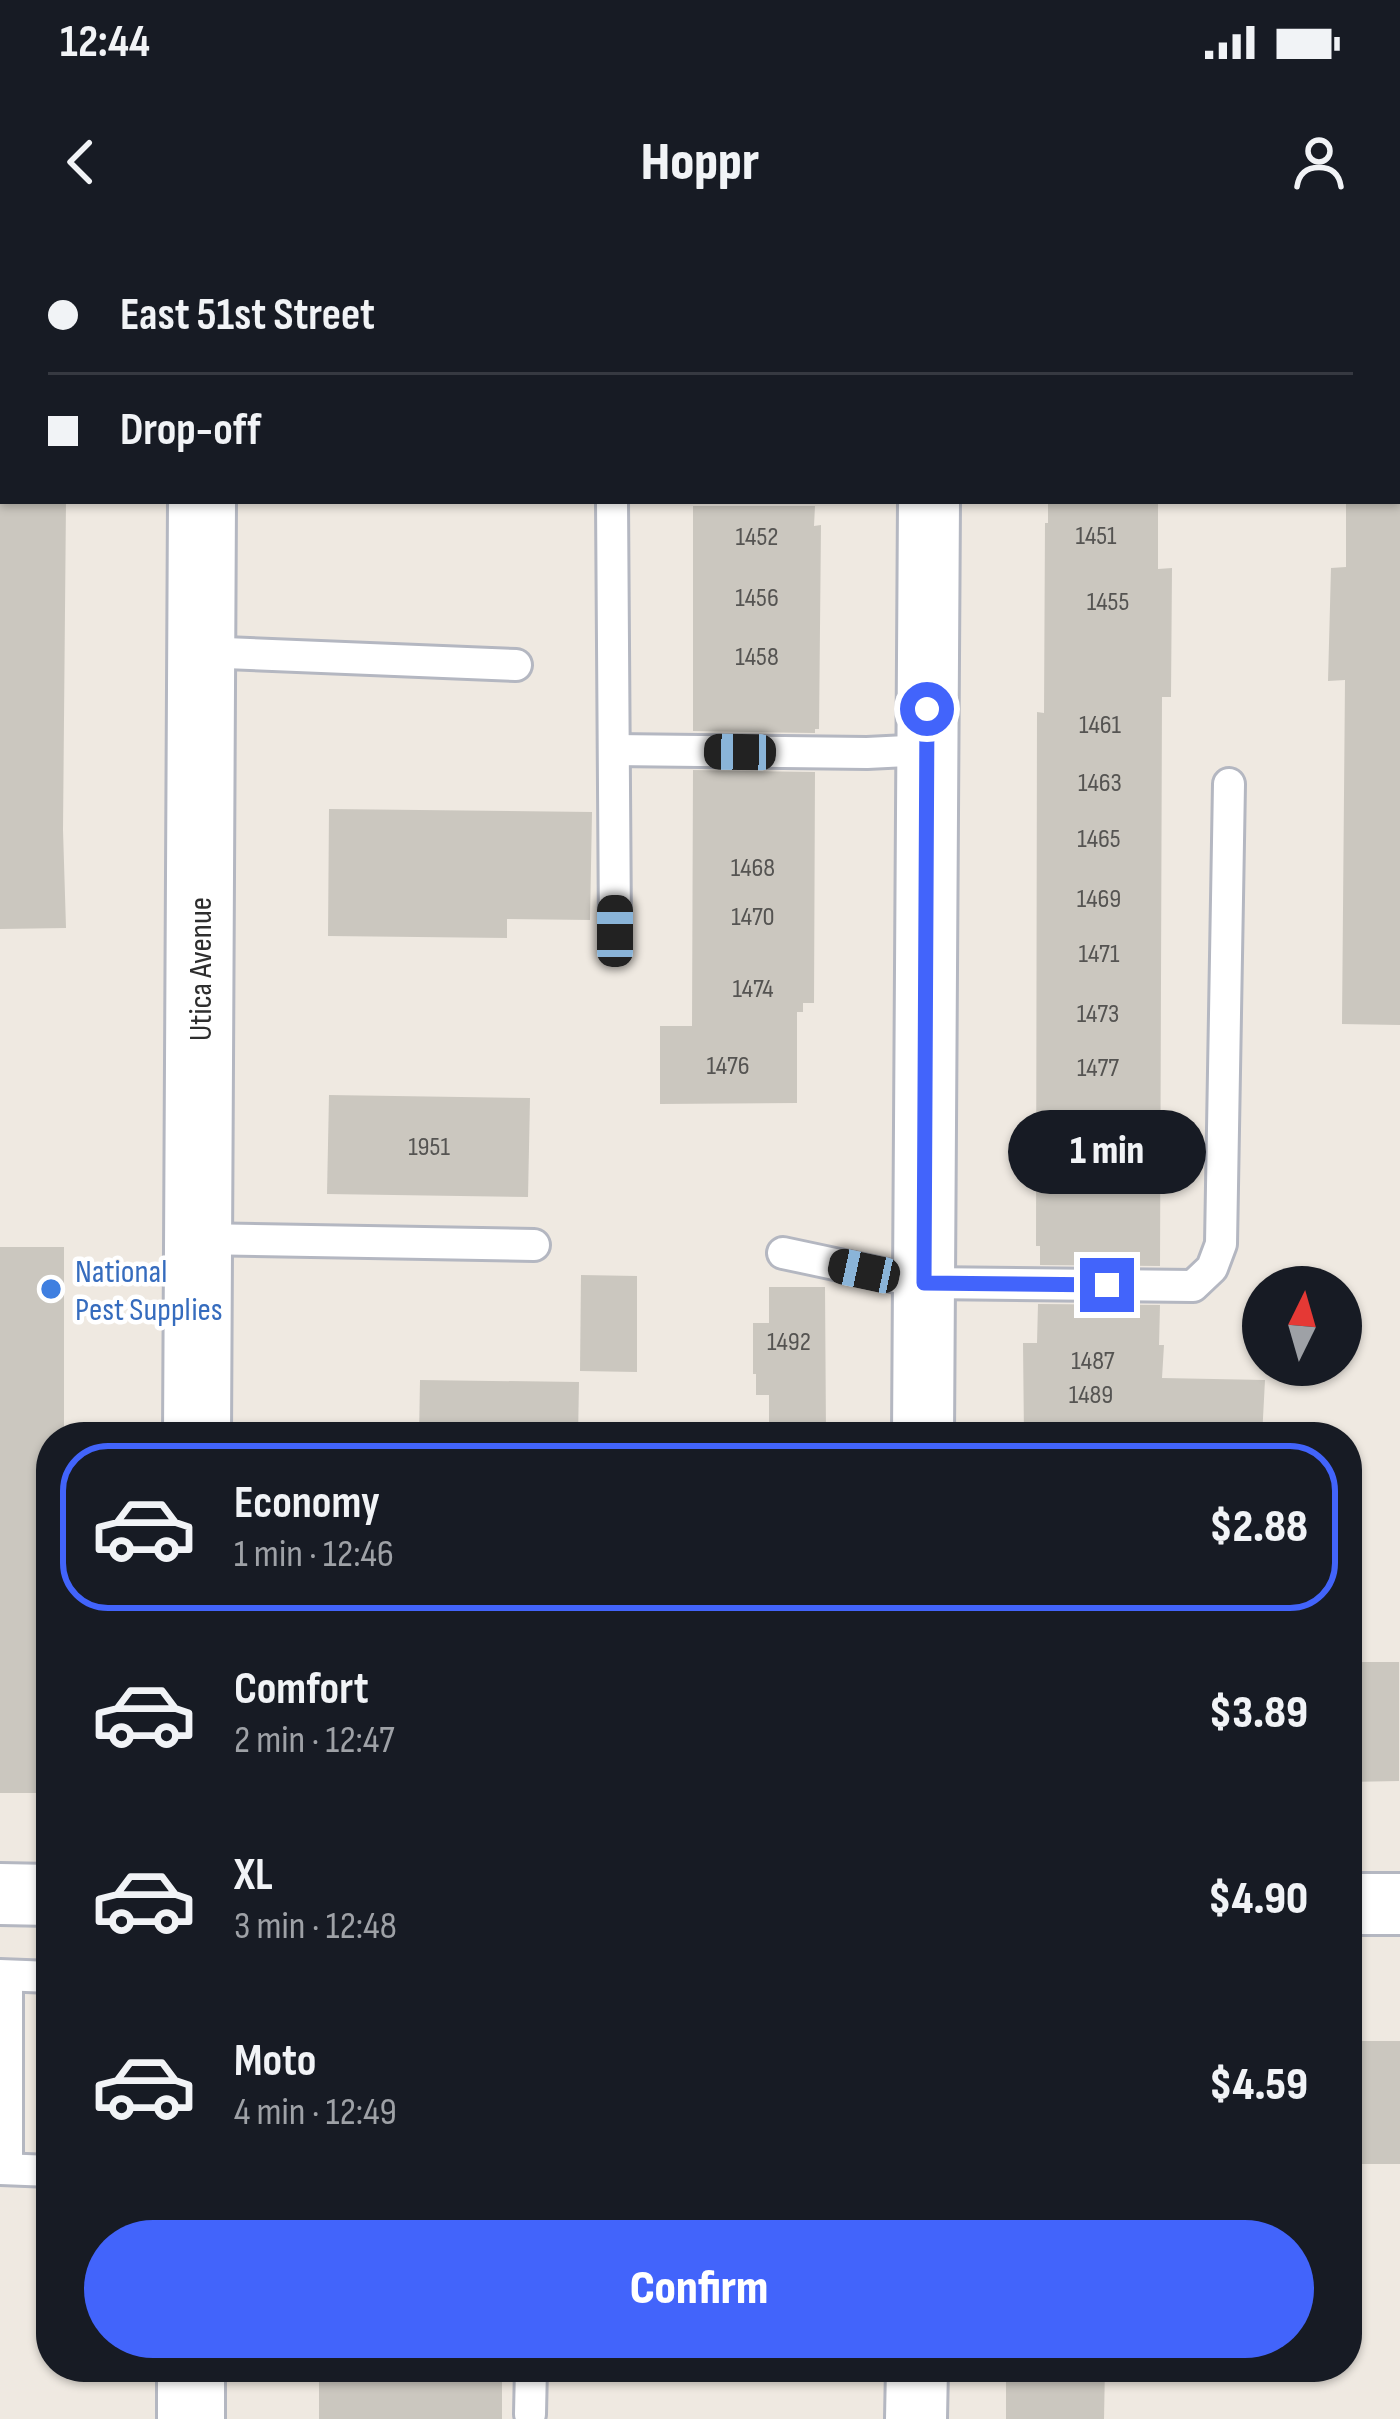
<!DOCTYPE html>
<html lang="en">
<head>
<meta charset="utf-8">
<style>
  :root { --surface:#171b24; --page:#242831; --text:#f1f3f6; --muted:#9ea1a6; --line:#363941; --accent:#4264fb }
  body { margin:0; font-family:"Sofia Sans Condensed",sans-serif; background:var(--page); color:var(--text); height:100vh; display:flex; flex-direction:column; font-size:45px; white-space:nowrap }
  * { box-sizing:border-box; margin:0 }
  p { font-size:39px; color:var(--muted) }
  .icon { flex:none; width:66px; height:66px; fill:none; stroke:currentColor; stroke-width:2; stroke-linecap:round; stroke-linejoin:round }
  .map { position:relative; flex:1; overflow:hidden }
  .details { position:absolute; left:36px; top:1182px; width:1326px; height:960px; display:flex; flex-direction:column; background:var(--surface); border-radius:48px; box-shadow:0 3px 9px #0004 }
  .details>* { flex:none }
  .hud { position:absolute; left:0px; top:0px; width:1401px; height:264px; box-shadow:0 3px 9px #0004; display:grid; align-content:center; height:264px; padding:0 48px; background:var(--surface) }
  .needle { width:78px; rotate:5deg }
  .tools { position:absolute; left:1242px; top:1026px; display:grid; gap:24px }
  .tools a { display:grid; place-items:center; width:120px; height:120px; border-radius:50%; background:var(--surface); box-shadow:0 3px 9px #0004; font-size:60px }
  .end { position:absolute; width:54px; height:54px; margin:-27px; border:15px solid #4264fb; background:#fff; box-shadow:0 0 0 6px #fff }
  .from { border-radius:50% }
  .bubble { position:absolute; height:84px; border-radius:42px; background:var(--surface); box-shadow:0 3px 9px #0004; font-size:39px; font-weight:800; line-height:84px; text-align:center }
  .car { position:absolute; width:36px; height:72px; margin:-36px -18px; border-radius:15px; box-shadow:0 0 9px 3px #0007; background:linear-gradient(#222 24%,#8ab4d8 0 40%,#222 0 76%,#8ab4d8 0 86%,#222 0) }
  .hud b { display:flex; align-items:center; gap:42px; height:114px; font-size:45px }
  .hud b+b { border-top:3px solid var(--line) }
  .hud i { width:30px; height:30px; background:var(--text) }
  ul { padding:21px 0 0; list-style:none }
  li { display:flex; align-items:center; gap:36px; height:168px; margin:0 24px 18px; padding:0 24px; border:6px solid transparent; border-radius:48px }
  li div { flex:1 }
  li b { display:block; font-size:45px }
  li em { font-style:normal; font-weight:800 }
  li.selected { border-color:var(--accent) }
  li>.icon { width:108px; height:108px; stroke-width:1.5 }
  .action { display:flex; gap:24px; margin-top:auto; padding:24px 48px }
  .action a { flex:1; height:138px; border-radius:72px; background:var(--accent); color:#fff; font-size:48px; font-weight:800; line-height:138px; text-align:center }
  .status { display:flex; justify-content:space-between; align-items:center; height:84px; padding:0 60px; background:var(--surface); direction:ltr }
  .status svg { height:33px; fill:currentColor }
  header { display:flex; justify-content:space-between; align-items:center; height:156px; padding:0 48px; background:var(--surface); font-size:54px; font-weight:800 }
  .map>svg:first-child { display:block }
</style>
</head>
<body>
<div class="status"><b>12:44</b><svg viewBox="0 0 49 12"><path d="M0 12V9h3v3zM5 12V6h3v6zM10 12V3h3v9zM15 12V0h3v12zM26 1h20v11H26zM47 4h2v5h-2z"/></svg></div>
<header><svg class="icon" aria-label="back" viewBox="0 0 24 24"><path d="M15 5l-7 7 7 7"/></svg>Hoppr<svg class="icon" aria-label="person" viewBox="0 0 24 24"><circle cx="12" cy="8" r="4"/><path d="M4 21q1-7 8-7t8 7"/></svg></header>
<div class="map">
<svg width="1400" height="2179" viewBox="0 0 1400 2179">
  <rect width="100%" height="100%" fill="#efe9e1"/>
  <g fill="#cbc7bf">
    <polygon points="0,261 66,261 63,590 66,688 0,689"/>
    <polygon points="1048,261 1158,261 1158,329 1172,328 1171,457 1162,457 1160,1026 1040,1025 1040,1006 1036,1006 1037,472 1044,473 1045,283 1048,283"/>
    <polygon points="1346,261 1400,261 1400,785 1342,784 1345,440 1328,441 1331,328 1346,327"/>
    <polygon points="693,266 815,266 814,286 821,285 819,489 815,489 815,493 693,491"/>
    <polygon points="693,530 815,532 814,763 803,763 803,772 797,772 797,863 660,864 660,786 692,786"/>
    <polygon points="329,569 592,572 590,680 507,679 507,698 328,696"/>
    <polygon points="329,855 530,858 528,957 327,954"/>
    <polygon points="0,1007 64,1007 64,1197 51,1197 51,1553 0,1553"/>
    <polygon points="581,1035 637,1036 637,1132 580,1131"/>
    <polygon points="769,1047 825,1047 826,1195 769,1195 769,1155 756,1155 756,1134 753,1134 753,1083 769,1083"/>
    <polygon points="1038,1064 1160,1065 1159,1105 1164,1105 1162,1138 1265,1140 1262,1197 1024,1197 1023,1103 1037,1103"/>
    <polygon points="420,1140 579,1142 578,1197 419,1197"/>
    <polygon points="1347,1422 1399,1422 1399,1541 1347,1542"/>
    <rect x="1347" y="1801" width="53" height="123"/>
    <rect x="319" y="2127" width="183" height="52"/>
    <polygon points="1006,2127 1105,2127 1104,2179 1006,2179"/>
  </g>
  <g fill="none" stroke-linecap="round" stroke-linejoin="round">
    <defs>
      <g id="service">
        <polyline points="1250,0 1250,3"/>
        <polyline points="612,261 615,691"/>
        <polyline points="201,412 516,425"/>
        <polyline points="614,510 867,513 927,510"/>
        <polyline points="198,999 534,1005"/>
        <polyline points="783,1013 924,1043 1193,1046 1212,1028 1221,1004 1229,544"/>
        <polyline points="0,1735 51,1737"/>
        <polyline points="0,1929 51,1931"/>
        <polyline points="7,1929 7,1736"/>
        <polyline points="530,2174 531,2127"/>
      </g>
      <g id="minor">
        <polyline points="930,3 930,0"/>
        <polyline points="923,1197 929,261"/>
        <polyline points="0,1654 51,1655"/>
        <polyline points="1347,1664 1400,1664"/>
        <polyline points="916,2179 917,2127"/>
      </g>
      <g id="secondary">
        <polyline points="203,3 203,0"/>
        <polyline points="197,1197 202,261"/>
        <polyline points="191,2179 191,2127"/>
      </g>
    </defs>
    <use href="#service" stroke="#b4b7c1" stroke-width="36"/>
    <use href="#minor" stroke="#b4b7c1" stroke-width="66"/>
    <use href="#secondary" stroke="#b4b7c1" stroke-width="72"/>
    <use href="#service" stroke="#fff" stroke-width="30"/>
    <use href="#minor" stroke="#fff" stroke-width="60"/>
    <use href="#secondary" stroke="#fff" stroke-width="66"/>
  </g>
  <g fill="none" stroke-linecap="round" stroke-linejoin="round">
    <polyline stroke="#4264fb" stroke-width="15" points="927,469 924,1043 1107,1045"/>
  </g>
  <circle fill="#3f7fe0" stroke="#fff" stroke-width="4.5" cx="51" cy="1049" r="12"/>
  <g text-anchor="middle" stroke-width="9" stroke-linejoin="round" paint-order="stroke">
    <g font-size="27" fill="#555452">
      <text x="1096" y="304">1451</text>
      <text x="757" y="305">1452</text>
      <text x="757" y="366">1456</text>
      <text x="1108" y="370">1455</text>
      <text x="757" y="425">1458</text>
      <text x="1100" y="493">1461</text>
      <text x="1100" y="551">1463</text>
      <text x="1099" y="607">1465</text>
      <text x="753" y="636">1468</text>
      <text x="1099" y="667">1469</text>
      <text x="753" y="685">1470</text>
      <text x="1099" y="722">1471</text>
      <text x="753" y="757">1474</text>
      <text x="1098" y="782">1473</text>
      <text x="728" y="834">1476</text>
      <text x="1098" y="836">1477</text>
      <text x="429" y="915">1951</text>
      <text x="789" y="1110">1492</text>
      <text x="1093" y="1129">1487</text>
      <text x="1091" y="1163">1489</text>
    </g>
    <g font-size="33" fill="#2e2e2e" stroke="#fff">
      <text transform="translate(199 729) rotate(-90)" y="12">Utica Avenue</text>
    </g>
    <g font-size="33" fill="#366cbe" stroke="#fff" text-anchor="start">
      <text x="75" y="1042">National<tspan x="75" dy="38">Pest Supplies</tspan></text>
    </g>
  </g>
</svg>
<div class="tools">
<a><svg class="needle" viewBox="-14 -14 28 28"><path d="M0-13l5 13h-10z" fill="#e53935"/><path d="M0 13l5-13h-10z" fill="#9ea1a6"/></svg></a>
</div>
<i class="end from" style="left:927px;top:469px"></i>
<i class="end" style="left:1107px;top:1045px"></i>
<div class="bubble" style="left:1008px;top:870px;width:198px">1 min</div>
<i class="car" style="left:740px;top:512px;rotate:271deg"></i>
<i class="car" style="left:615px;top:691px;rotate:0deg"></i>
<i class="car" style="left:864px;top:1031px;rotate:282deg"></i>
<div class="hud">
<b><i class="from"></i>East 51st Street</b>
<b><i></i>Drop-off</b>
</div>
<section class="details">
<ul>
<li class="selected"><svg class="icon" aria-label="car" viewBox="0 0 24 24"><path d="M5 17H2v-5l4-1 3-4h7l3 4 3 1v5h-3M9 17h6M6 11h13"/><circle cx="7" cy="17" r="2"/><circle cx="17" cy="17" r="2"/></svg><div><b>Economy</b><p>1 min · 12:46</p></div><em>$2.88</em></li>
<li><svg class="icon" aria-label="car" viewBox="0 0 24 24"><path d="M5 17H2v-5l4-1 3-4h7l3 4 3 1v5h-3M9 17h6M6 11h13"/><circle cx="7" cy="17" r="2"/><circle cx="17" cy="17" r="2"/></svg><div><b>Comfort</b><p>2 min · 12:47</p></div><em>$3.89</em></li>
<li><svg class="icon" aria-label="car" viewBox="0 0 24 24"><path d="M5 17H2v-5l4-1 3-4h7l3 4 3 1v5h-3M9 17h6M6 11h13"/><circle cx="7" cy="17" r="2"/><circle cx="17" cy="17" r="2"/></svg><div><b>XL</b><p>3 min · 12:48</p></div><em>$4.90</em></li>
<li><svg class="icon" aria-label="car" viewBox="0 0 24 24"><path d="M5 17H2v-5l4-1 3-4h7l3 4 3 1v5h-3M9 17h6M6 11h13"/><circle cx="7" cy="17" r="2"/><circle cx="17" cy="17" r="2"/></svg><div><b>Moto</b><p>4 min · 12:49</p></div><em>$4.59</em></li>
</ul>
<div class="action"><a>Confirm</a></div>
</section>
</div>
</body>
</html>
